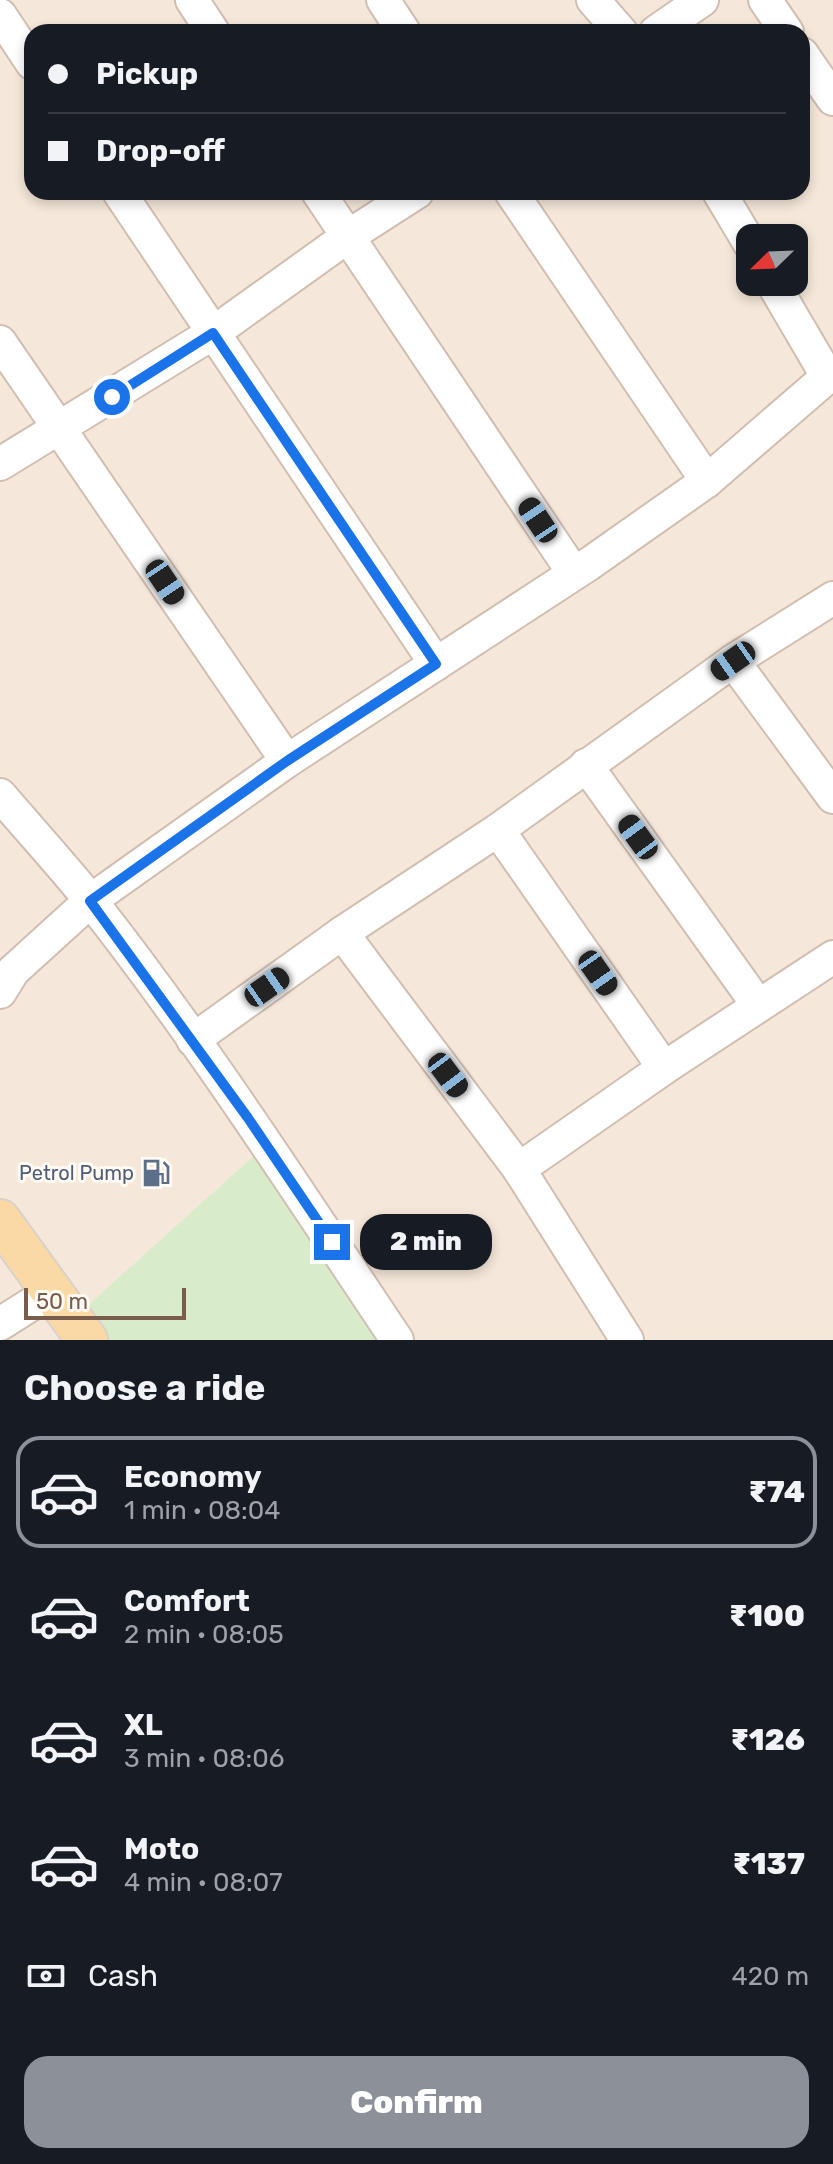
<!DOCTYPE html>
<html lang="en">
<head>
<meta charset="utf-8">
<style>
  :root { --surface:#171b24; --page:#242831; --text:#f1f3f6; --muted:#9ea1a6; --line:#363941; --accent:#8c9099 }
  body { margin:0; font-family:Rubik,sans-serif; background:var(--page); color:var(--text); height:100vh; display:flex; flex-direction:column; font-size:30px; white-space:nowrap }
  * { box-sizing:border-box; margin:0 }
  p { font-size:26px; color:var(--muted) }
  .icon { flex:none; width:44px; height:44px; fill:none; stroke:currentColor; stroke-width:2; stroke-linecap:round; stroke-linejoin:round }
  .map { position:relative; height:1340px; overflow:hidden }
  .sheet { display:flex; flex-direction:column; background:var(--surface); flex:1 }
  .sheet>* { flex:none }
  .banner { position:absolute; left:24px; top:24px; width:786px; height:176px; border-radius:24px; box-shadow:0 4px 12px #0003; display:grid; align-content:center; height:176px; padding:0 24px; background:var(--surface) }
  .needle { width:52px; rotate:247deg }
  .tools { position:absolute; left:736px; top:224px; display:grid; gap:16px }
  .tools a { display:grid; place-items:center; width:72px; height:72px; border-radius:16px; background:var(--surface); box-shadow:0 4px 12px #0003; font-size:40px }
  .scale { position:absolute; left:24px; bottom:20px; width:162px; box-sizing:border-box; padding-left:8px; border:4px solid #7a5c4d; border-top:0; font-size:22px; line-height:28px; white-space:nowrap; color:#7a5c4d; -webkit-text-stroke:6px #fffaf3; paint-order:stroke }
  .end { position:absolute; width:36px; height:36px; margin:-18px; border:10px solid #1a73e8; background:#fff; box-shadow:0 0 0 4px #fff }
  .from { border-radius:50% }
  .bubble { position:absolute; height:56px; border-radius:24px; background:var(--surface); box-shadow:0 4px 12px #0003; font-size:26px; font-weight:800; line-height:56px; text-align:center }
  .car { position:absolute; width:24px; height:48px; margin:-24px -12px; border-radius:10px; box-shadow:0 0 6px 2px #0007; background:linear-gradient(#222 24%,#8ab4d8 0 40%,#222 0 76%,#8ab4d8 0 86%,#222 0) }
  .banner b { display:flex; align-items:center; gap:28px; height:76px; font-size:30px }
  .banner b+b { border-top:2px solid var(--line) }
  .banner i { width:20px; height:20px; background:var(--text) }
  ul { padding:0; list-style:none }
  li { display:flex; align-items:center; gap:24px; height:112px; margin:0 16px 12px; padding:0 8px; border:4px solid transparent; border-radius:24px }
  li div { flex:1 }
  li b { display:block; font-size:30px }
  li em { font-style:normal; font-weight:800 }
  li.selected { border-color:var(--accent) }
  li>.icon { width:72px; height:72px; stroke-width:1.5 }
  h2 { padding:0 24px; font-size:36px; line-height:96px }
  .pay { display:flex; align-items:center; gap:20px; height:88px; padding:0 24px; font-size:30px }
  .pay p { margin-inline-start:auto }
  .cta { display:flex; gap:16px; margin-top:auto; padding:16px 24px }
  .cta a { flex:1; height:92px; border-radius:24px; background:var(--accent); color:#fff; font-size:32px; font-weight:800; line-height:92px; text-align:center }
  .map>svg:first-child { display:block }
</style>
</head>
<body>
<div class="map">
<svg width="833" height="1340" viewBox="0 0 833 1340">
  <rect width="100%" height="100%" fill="#fdf6ec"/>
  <path fill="#f5e8da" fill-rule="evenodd" d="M 0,0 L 833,0 L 833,1340 L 0,1340 ZM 32,32 L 802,32 L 802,192 L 32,192 ZM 750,238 L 794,238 L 794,282 L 750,282 Z"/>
  <polygon fill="#d8ecc9" points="266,1145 398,1340 89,1340 74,1318"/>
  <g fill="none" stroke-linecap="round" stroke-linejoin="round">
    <defs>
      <g id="minor">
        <polyline points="192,0 213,32"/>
        <polyline points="383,0 404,32"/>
        <polyline points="593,0 621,32"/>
        <polyline points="765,0 787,32"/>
        <polyline points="0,15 32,63"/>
        <polyline points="656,32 702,0"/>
        <polyline points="802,54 833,99"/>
        <polyline points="119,192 436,664"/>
        <polyline points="318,192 573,572"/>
        <polyline points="511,192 707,481"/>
        <polyline points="719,192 750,244"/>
        <polyline points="772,282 827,376"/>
        <polyline points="0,342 287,761"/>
        <polyline points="0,464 213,333 347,237 417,192"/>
        <polyline points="733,661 833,797"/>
        <polyline points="586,765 758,1005"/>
        <path d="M 0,795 C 30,830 62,865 91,901 C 201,1041 298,1192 397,1340"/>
        <polyline points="498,830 664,1068"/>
        <polyline points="342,933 519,1169 627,1340"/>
        <polyline points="0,992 13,971 90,901 287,761 589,564 707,481 833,372"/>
        <polyline points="193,1040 342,933 498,830 733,661 833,598"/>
        <polyline points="519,1169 664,1068 833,957"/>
        <polyline points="0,1324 52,1291"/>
      </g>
      <polyline id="major" points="0,1220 87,1340"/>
    </defs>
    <use href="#minor" stroke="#d1beb0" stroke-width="36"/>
    <use href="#major" stroke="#dad1cd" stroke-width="44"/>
    <use href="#minor" stroke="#fff" stroke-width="32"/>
    <use href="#major" stroke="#fbd9a5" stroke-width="40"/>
  </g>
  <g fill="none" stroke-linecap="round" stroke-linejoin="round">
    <polyline stroke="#1a73e8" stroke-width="10" points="112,397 213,333 436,664 287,761 90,901 248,1118 332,1242"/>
  </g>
  <defs>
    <symbol id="fuel-bare" viewBox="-9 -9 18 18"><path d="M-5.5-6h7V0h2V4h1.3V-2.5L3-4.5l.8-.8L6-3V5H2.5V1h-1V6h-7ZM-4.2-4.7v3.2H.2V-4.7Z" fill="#5c6f8a" stroke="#fffaf3" stroke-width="2.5" paint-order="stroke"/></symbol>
  </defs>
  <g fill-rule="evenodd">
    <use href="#fuel-bare" x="136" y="1153" width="40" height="40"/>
  </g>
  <g text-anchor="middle" stroke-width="6" stroke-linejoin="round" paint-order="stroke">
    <g font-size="20" fill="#4e5e75" stroke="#fffaf3" text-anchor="end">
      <text x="134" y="1180">Petrol Pump</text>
    </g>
  </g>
</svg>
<div class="tools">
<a><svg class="needle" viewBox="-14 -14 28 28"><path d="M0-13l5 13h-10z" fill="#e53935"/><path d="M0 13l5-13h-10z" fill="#9ea1a6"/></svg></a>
</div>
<div class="scale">50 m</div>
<i class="end from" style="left:112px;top:397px"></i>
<i class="end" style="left:332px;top:1242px"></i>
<div class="bubble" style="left:360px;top:1214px;width:132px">2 min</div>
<i class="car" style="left:538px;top:520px;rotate:326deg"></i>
<i class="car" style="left:165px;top:582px;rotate:146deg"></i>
<i class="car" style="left:733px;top:661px;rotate:235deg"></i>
<i class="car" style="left:638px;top:837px;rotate:324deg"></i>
<i class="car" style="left:598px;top:973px;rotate:145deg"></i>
<i class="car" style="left:267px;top:987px;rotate:55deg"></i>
<i class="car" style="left:448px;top:1075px;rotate:143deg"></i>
<div class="banner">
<b><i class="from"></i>Pickup</b>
<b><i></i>Drop-off</b>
</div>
</div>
<section class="sheet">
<h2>Choose a ride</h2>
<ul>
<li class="selected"><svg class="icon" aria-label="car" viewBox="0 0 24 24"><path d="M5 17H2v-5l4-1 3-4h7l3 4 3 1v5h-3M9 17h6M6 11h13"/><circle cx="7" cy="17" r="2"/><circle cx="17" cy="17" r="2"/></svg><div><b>Economy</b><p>1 min · 08:04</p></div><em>₹74</em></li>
<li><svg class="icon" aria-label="car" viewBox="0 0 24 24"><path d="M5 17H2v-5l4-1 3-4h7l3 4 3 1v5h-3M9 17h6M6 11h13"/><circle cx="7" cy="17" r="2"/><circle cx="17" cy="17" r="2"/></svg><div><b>Comfort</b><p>2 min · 08:05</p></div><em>₹100</em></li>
<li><svg class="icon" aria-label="car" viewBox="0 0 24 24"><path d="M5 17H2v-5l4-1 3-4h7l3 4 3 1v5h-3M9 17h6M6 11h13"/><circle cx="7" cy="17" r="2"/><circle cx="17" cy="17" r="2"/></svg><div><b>XL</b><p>3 min · 08:06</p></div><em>₹126</em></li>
<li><svg class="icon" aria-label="car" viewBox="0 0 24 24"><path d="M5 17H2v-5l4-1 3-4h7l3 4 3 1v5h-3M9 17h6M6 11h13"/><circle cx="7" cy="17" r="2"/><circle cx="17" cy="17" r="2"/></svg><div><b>Moto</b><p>4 min · 08:07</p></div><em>₹137</em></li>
</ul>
<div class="pay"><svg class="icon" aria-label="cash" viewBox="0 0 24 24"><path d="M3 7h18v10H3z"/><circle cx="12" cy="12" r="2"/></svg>Cash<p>420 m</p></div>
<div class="cta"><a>Confirm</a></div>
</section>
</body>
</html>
